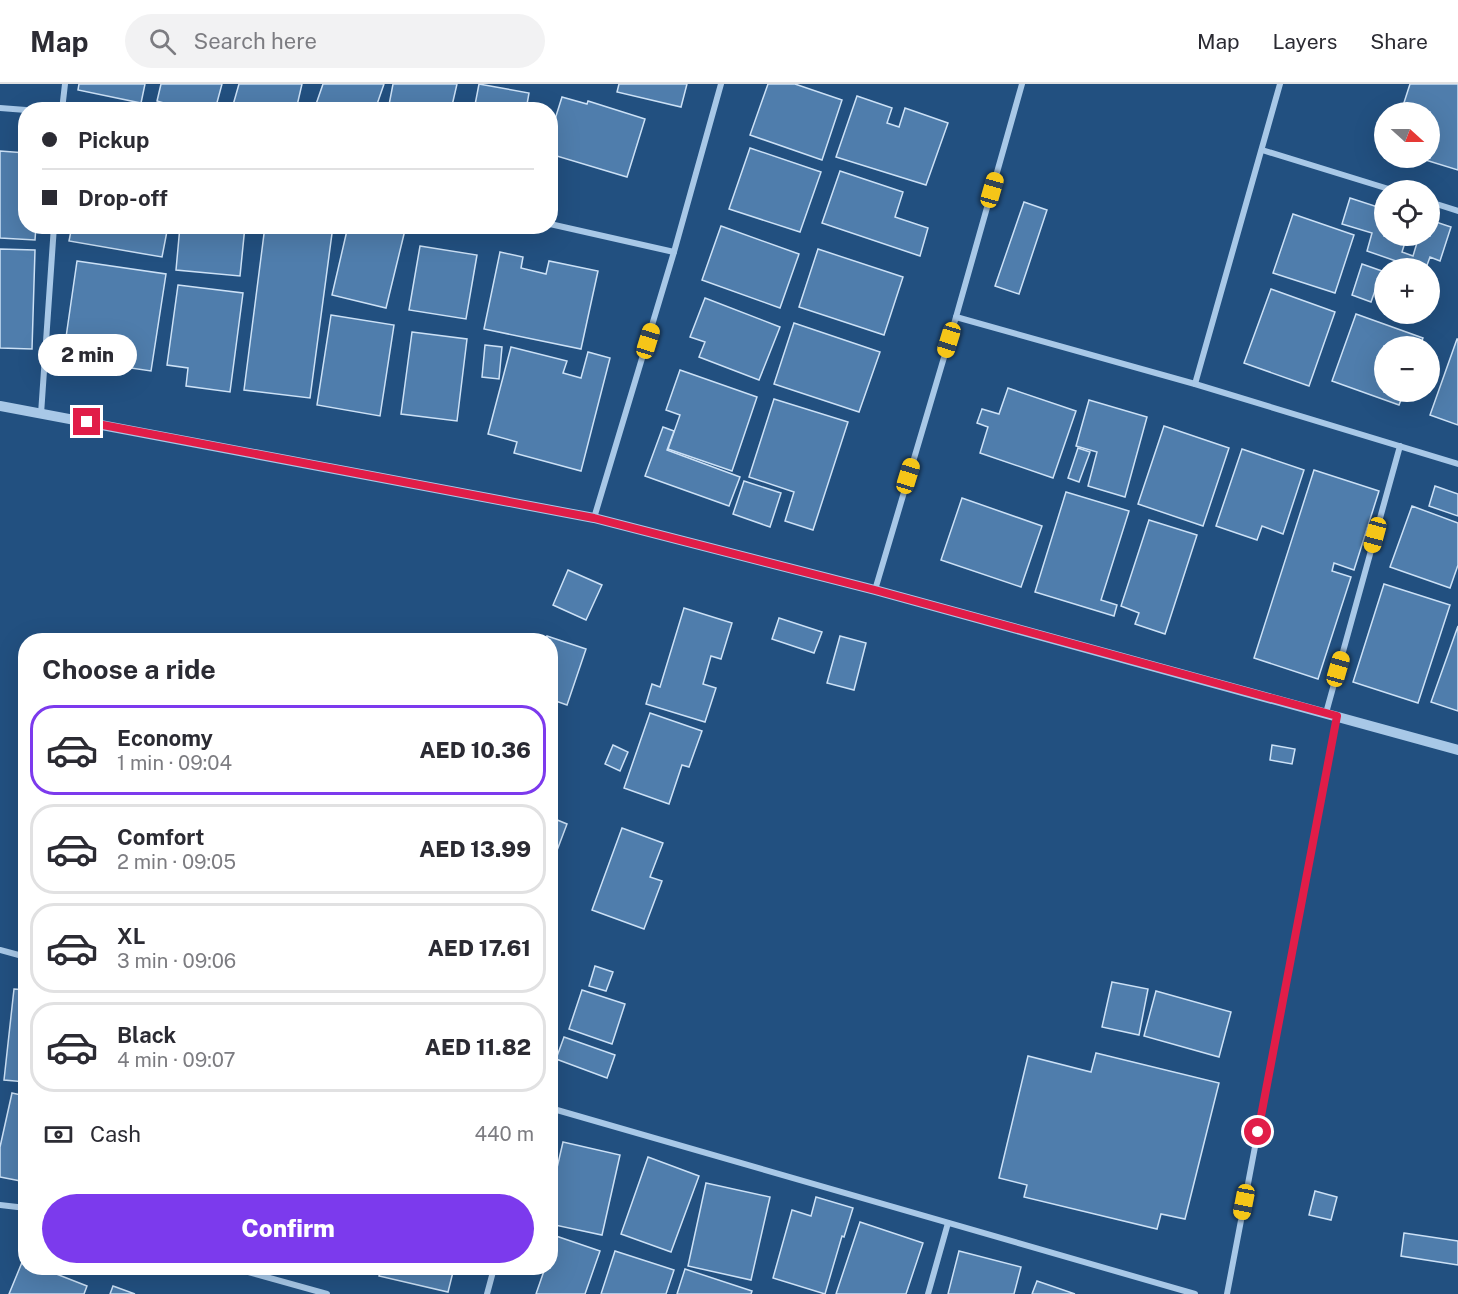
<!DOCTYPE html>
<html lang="en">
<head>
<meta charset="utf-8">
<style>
  :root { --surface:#fff; --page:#f2f2f3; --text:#2b2b33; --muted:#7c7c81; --line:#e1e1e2; --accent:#7c3aed }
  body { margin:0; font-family:"Public Sans",sans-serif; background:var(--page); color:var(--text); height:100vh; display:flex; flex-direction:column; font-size:22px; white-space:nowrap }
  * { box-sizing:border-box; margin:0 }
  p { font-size:20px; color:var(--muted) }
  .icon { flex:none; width:33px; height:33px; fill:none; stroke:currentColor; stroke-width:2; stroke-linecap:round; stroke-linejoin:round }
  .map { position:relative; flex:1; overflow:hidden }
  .details { position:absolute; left:18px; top:549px; width:540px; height:642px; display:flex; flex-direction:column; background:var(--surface); border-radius:24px; box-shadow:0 6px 24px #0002 }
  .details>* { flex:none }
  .guide { position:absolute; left:18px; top:18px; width:540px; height:132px; border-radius:24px; box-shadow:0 6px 24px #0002; display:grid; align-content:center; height:132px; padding:0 24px; background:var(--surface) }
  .needle { width:39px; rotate:111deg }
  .buttons { position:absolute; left:1374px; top:18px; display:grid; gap:12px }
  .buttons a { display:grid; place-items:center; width:66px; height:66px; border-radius:50%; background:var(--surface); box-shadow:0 6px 24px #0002; font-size:30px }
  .end { position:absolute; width:27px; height:27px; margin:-14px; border:8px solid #e11d48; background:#fff; box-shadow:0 0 0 3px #fff }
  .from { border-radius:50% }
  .bubble { position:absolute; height:42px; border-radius:21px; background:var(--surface); box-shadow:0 6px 24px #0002; font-size:20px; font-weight:800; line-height:42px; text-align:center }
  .car { position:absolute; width:18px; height:36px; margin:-18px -9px; border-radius:8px; box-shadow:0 0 4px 2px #0007; background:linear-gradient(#f5c518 24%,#345 0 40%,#f5c518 0 76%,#345 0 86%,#f5c518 0) }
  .guide b { display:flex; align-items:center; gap:21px; height:57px; font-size:22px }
  .guide b+b { border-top:2px solid var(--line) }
  .guide i { width:15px; height:15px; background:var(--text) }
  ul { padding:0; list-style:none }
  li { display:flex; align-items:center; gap:18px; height:90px; margin:0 12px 9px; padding:0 12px; border:3px solid var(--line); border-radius:24px }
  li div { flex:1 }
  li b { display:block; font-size:22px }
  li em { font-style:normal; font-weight:800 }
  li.on { border-color:var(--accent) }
  li>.icon { width:54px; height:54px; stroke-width:1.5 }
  h2 { padding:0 24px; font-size:27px; line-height:72px }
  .pay { display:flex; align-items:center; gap:15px; height:66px; padding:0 24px; font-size:22px }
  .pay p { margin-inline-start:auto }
  .cta { display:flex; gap:12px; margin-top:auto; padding:12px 24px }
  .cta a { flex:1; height:69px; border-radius:36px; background:var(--accent); color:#fff; font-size:24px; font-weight:800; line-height:69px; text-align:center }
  header { display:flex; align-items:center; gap:36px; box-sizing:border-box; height:84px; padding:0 30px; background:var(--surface); border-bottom:2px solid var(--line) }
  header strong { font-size:28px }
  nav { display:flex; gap:33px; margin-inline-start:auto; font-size:21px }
  .search { width:420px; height:54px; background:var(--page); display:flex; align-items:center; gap:15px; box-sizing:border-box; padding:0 21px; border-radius:33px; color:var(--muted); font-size:22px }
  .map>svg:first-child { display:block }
</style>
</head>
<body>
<header>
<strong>Map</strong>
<div class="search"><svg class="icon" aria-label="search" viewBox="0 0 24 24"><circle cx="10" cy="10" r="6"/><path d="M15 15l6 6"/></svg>Search here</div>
<nav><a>Map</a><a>Layers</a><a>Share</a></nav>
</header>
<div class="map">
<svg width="1458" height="1210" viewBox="0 0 1458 1210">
  <rect width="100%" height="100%" fill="#225080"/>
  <g fill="#4f7dac" stroke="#cce1f6" stroke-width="1.5">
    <polygon points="79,0 145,0 141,19 78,6"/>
    <polygon points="161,0 222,0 215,26 187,26 157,17"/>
    <polygon points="239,0 302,0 296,26 249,26 233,21"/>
    <polygon points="323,0 384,0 375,26 314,26"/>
    <polygon points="393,0 457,0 451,26 388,26"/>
    <polygon points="479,0 529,9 526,26 474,26"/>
    <polygon points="619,0 687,0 681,23 617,8"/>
    <polygon points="768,0 795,0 842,16 822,76 750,51"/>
    <polygon points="1410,0 1458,0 1458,86 1419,74 1430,74 1430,28 1401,28"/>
    <polygon points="857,12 892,24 887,39 899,43 905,24 948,39 926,101 836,73"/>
    <polygon points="562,13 587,20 588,17 645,35 627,93 550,70 550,51"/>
    <polygon points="750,64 821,88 800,148 729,125"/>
    <polygon points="0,67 26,69 26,142 36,142 35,156 0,154"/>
    <polygon points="840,87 903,108 895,133 928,144 920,172 822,139"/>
    <polygon points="1350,114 1384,125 1384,152 1407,152 1402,168 1413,172 1419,152 1430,152 1430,136 1451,143 1440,177 1430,173 1426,184 1394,184 1396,177 1367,167 1372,149 1342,140"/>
    <polygon points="1024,118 1047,126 1019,210 995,202"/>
    <polygon points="1293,130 1354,151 1335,209 1273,189"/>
    <polygon points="72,142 168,142 162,173 69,157"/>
    <polygon points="180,142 245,142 240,192 176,186"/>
    <polygon points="265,142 333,142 310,314 244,306"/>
    <polygon points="348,142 391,142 405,146 386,224 332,211"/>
    <polygon points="721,142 799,170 780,224 702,196"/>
    <polygon points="420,162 477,171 466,235 409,226"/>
    <polygon points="0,165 35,166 32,265 0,264"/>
    <polygon points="818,165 903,193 884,251 799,223"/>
    <polygon points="500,168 523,173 521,184 546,190 549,177 598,187 581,265 484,245"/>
    <polygon points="77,177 166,190 151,287 63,274"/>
    <polygon points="1362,180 1382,187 1371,218 1352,211"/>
    <polygon points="1384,194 1384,214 1378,212"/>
    <polygon points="178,201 243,209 230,308 186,302 188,284 167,281"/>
    <polygon points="1271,205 1335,228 1309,302 1244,279"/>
    <polygon points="705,214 780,243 759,296 699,273 705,258 690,253"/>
    <polygon points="1356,230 1423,254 1420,262 1384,262 1384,308 1404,308 1399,321 1332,297"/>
    <polygon points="331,231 394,241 380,332 317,321"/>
    <polygon points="794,239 880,268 859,328 774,300"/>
    <polygon points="412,248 467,255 457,337 401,330"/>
    <polygon points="1457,255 1458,255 1458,341 1430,331"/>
    <polygon points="485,261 502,263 499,295 482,293"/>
    <polygon points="511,263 567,277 563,289 581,294 588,268 610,274 581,387 514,369 517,358 488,350"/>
    <polygon points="680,286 757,313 732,387 668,365 680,331 666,326"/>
    <polygon points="1008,304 1076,327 1053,394 980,369 988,343 977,339 982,325 999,330"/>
    <polygon points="774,315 848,338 813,446 785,437 794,408 749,393"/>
    <polygon points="1089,316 1147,333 1125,413 1088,402 1097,368 1076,362"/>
    <polygon points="1164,342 1229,364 1203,442 1138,420"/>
    <polygon points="663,343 674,347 667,366 740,393 729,422 645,392"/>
    <polygon points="1078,364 1090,368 1079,398 1068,394"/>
    <polygon points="1242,365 1304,386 1283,450 1262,442 1257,456 1216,442"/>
    <polygon points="1314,386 1379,407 1354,486 1334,479 1332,487 1351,493 1318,595 1254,574"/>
    <polygon points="744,397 781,409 770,443 733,430"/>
    <polygon points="1435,402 1458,410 1458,432 1429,422"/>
    <polygon points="1066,408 1129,427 1101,516 1117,521 1114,532 1035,508"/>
    <polygon points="962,414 1042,442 1021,503 941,476"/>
    <polygon points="1412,422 1458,439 1458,481 1450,504 1390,483"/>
    <polygon points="1149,436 1197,451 1165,550 1135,540 1139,529 1121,522"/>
    <polygon points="568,486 602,501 586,536 553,521"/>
    <polygon points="1384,500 1450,521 1418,619 1353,598"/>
    <polygon points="684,524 732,539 721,575 711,572 703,600 716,604 705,638 646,620 652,600 660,603"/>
    <polygon points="779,534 822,548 814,569 772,555"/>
    <polygon points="1458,542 1458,627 1431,618"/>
    <polygon points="547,552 586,565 567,621 550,615 550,556 546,556"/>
    <polygon points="840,552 866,559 854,606 827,599"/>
    <polygon points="650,629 702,647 689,683 682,681 669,720 624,704"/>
    <polygon points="613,661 628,668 620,687 605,680"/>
    <polygon points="1272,661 1295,665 1292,680 1270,676"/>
    <polygon points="550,733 567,740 550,785"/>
    <polygon points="622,744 663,759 650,793 662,797 644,845 592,826"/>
    <polygon points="595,882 613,888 606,907 589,902"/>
    <polygon points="1112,898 1148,905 1139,951 1102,943"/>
    <polygon points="14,905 26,906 26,998 4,996"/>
    <polygon points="582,906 625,920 612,960 569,945"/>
    <polygon points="1156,907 1231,928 1219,973 1144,952"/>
    <polygon points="564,953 615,971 607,994 556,975"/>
    <polygon points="1096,969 1219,999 1185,1135 1161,1130 1157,1145 1024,1113 1027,1101 999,1094 1028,972 1091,988"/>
    <polygon points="12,1009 26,1012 26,1098 0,1093 0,1063"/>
    <polygon points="563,1058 620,1071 602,1151 550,1140 550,1114"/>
    <polygon points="648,1073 699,1092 671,1168 621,1150"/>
    <polygon points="706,1099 770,1113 751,1196 688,1182"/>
    <polygon points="1315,1107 1337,1113 1331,1136 1309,1131"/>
    <polygon points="816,1113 853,1124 844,1153 842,1152 825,1210 773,1194 792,1126 811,1132"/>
    <polygon points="860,1138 923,1159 906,1210 836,1210"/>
    <polygon points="1404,1149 1458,1157 1458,1181 1401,1172"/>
    <polygon points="556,1152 600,1167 585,1210 536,1210 545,1184 550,1184 550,1168"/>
    <polygon points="615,1167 674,1186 666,1210 601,1210"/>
    <polygon points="959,1167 1021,1183 1014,1210 948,1210"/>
    <polygon points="23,1176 26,1177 26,1184 41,1184 87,1202 84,1210 9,1210"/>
    <polygon points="343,1184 362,1184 360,1189"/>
    <polygon points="381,1184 454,1184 448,1208 379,1192"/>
    <polygon points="685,1185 752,1207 751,1210 677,1210"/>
    <polygon points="1037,1197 1075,1210 1032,1210"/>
    <polygon points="113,1202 135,1210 110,1210"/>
  </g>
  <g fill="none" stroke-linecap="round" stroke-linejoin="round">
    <g stroke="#a8c8e7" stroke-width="6">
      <polyline points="0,24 26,26"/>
      <polyline points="62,26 65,0"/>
      <polyline points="1262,66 1392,106"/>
      <polyline points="1430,118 1458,127"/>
      <polyline points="550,140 674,168"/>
      <polyline points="956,233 1195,300 1458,380"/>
      <polyline points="1195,300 1280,0"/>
      <polyline points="41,330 54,142"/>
      <polyline points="594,434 674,168 721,0"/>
      <polyline points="875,506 956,233 1022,0"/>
      <polyline points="1326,629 1400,362"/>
      <polyline points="0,866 26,873"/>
      <polyline points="550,1024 1195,1210"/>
      <polyline points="0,1121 26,1124"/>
      <polyline points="234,1184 327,1210"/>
      <polyline points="487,1210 494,1184"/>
      <polyline points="928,1210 948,1139"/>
      <polyline points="1227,1210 1337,632"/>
    </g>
    <polyline stroke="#a8c8e7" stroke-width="10" points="0,322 594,434 875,506 1458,666"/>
  </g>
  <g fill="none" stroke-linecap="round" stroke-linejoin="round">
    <polyline stroke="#e11d48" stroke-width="8" points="87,338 594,434 875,506 1337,632 1258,1048"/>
  </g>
</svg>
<div class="buttons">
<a><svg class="needle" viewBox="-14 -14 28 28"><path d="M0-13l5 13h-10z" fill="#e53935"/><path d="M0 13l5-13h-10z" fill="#7c7c81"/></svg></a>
<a><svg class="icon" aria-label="locate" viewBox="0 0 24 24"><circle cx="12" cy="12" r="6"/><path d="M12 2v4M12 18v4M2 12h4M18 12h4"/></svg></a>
<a>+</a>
<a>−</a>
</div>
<i class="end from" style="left:1258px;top:1048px"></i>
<i class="end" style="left:87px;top:338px"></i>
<div class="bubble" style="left:38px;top:250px;width:99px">2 min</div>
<i class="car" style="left:992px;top:106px;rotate:16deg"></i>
<i class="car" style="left:949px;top:256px;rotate:197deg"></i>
<i class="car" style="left:648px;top:257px;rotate:17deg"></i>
<i class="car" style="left:908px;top:392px;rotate:17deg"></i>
<i class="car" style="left:1375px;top:451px;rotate:195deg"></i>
<i class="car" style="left:1338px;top:585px;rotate:16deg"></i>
<i class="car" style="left:1244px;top:1118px;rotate:191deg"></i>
<div class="guide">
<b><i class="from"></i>Pickup</b>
<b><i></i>Drop-off</b>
</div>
<section class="details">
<h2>Choose a ride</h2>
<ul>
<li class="on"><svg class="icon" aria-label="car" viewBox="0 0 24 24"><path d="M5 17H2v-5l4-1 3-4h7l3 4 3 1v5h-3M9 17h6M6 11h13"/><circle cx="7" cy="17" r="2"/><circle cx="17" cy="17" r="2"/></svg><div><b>Economy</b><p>1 min · 09:04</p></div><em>AED 10.36</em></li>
<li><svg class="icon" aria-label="car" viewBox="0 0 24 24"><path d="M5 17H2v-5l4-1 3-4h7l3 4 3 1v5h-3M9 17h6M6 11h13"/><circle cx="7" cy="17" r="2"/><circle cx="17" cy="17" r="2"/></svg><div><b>Comfort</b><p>2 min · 09:05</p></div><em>AED 13.99</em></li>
<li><svg class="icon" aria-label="car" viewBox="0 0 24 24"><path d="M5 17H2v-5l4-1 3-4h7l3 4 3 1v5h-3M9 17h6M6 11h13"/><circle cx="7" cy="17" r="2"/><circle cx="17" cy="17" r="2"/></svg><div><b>XL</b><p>3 min · 09:06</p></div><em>AED 17.61</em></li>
<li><svg class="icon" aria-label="car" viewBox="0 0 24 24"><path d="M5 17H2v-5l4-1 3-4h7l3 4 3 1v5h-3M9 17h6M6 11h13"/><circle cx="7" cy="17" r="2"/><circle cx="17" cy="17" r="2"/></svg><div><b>Black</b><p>4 min · 09:07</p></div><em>AED 11.82</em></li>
</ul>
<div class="pay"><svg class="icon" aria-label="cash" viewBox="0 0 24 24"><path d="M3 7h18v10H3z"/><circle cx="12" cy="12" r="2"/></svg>Cash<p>440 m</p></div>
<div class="cta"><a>Confirm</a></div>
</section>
</div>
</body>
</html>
